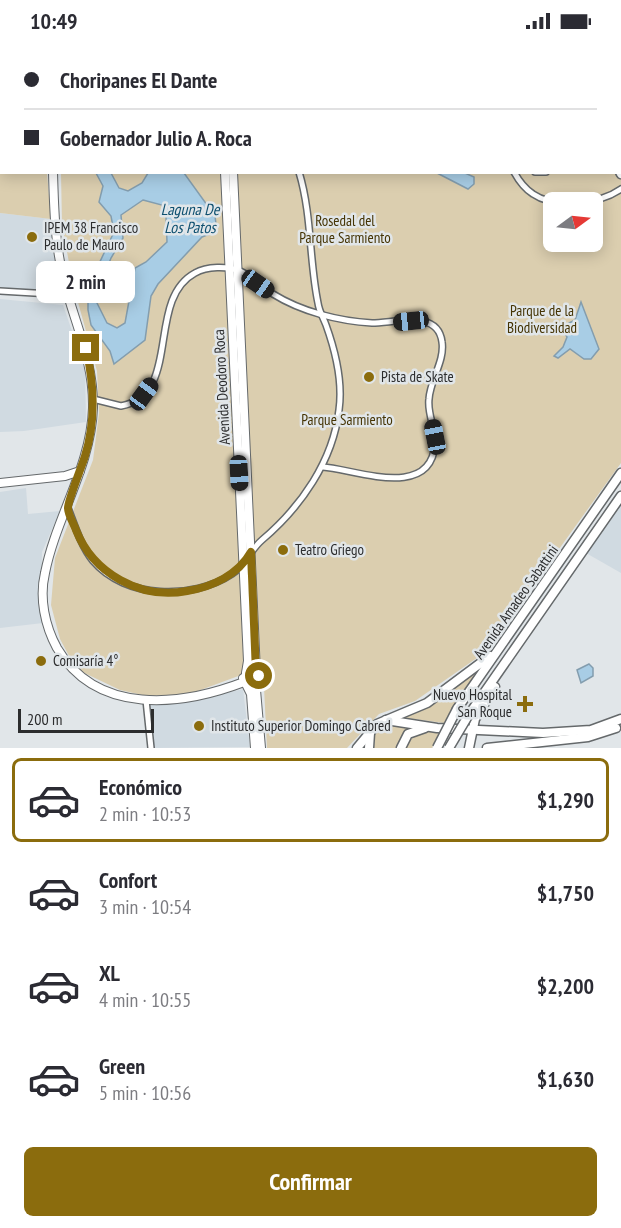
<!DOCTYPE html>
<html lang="es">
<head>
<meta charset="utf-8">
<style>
  :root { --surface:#fff; --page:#f7f7f7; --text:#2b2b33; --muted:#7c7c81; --line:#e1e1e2; --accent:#8b6c0d }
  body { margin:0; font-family:"PT Sans Narrow",sans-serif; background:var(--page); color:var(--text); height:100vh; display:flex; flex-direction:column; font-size:22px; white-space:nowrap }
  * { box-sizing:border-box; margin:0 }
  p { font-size:20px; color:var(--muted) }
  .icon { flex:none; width:33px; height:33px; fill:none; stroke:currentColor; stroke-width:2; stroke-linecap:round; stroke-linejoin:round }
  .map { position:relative; height:706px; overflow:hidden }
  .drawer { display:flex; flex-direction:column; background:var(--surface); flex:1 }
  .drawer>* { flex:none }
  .hud { position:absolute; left:0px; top:0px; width:621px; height:132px; box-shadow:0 3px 15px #0003; display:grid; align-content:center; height:132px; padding:0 24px; background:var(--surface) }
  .needle { width:39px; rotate:75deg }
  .fabs { position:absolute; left:543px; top:150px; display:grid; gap:12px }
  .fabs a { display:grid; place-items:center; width:60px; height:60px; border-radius:9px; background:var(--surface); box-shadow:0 3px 15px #0003; font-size:30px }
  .scale { position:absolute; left:18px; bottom:15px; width:136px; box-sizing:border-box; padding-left:6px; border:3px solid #2c2d2e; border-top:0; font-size:16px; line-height:21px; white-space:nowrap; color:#2c2d2e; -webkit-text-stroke:4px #e1e6e9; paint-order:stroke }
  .end { position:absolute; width:27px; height:27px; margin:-14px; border:8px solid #8b6c0d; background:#fff; box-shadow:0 0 0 3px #fff }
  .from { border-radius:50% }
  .bubble { position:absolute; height:42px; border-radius:9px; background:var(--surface); box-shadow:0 3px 15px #0003; font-size:20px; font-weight:600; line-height:42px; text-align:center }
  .car { position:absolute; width:18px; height:36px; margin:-18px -9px; border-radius:8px; box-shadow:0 0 4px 2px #0007; background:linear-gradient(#222 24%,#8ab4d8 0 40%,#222 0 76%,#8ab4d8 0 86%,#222 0) }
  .hud b { display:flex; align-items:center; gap:21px; height:57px; font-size:22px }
  .hud b+b { border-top:2px solid var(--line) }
  .hud i { width:15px; height:15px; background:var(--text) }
  ul { padding:10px 0 0; list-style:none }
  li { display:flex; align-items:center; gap:18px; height:84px; margin:0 12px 9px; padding:0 12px; border:3px solid transparent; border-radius:9px }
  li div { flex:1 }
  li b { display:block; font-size:22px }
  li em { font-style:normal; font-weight:600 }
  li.selected { border-color:var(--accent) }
  li>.icon { width:54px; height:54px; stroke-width:1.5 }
  .cta { display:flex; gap:12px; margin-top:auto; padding:12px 24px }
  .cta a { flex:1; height:69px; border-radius:9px; background:var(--accent); color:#fff; font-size:24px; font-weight:600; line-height:69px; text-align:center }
  .status { display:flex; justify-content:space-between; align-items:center; height:42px; padding:0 30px; background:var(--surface); direction:ltr }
  .status svg { height:16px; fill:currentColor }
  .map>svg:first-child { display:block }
</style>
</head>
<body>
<div class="status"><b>10:49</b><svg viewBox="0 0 49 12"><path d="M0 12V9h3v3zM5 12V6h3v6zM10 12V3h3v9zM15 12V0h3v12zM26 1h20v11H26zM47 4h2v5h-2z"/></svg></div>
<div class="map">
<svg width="621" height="706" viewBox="0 0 621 706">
  <rect width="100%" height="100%" fill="#e1e6e9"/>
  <g fill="#d0dae1">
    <polygon points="0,171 51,177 62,249 0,246"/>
    <polygon points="0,257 63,263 85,327 86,380 24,389 0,390"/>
    <polygon points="26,446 28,472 60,469 42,510 41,557 43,581 0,586 0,450"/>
    <polygon points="621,458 621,531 586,511"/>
    <polygon points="243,647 250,705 153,706 147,662 185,661"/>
  </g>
  <g fill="#dbceaf" fill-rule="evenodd">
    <polygon points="65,0 493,0 494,1 65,2"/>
    <polygon points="0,85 2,130 47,131 51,177 0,171"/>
    <path d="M 617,130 L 621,135 L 621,421 L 484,611 L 415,659 L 379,672 L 347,706 L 267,706 L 263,625 L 187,653 L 147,654 L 120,648 L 76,627 L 60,597 L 51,563 L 55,516 L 93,418 L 99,371 L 97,329 L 73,242 L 62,183 L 61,131 ZM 554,160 L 592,160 L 592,200 L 554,200 Z"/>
    <polygon points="490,616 444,681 399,675"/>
    <polygon points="383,681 414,685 401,696 397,706 374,706 375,686"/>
    <path d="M 441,687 L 432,706 L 404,706 C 413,692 424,688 441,687 Z"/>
  </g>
  <g fill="#a8cde5" stroke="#839dae" stroke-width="1.5" fill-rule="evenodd">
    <path d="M 96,131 L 111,131 L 119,146 L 128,149 L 142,141 L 148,131 L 184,131 L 215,174 L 216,182 L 210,192 L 202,195 L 158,242 L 151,254 L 145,298 L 114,322 L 110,309 L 91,283 L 88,268 L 88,245 L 114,190 L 111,174 L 99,160 L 103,144 ZM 143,158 L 162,163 L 166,175 L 167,200 L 146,220 L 135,226 L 125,281 L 117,286 L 107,281 L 95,257 L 111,216 L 123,196 L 121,173 Z"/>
    <polygon points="437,131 465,131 474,135 474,142 468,147"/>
    <polygon points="581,260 599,307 591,317 584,317 570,307 558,316 554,314 563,305 567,295 561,285 575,278"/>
    <polygon points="589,622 593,626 593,634 581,641 577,628"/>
  </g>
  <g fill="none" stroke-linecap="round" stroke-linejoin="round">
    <defs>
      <g id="minor">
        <polyline points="104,0 104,2"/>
        <polyline points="433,2 435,0"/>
        <polyline points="580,2 580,0"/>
        <polyline points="620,54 621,54"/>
        <path d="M 514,130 C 519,139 525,147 533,152 C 555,167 600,162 621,147"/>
        <polyline points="535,130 546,130"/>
        <polyline points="0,249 68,253"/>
        <path d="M 93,357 L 121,364 C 183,353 145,258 195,231 C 207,224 227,224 240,229 C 252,234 262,246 273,252 C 302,270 339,279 372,281 C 395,281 438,267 442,300 C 445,319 430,338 429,357 C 427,372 436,387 435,402 C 431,459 354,427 323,425"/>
        <path d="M 68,466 C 75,484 81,504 93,519 C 125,557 193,558 232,532 C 246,523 250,508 262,498 C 301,465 333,419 339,368 C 343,340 335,308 326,283 C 323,275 319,269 318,261 C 309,218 312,173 299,130"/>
        <polyline points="146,658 151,706"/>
      </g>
      <g id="secondary">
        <polyline points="201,0 205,2"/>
        <polyline points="229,0 230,2"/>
        <polyline points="115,2 118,0"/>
        <polyline points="216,2 217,0"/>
        <path d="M 53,130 C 54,167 55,203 64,239 C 75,282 94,320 93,366 C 91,425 56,475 45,531 C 39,556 45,584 57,606 C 97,674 181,664 244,640"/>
        <polyline points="225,130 248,619 246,631"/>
        <polyline points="233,130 256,630"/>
        <polyline points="0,441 65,434 80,429"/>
        <polyline points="252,629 256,630 259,636 256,648 261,706"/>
        <polyline points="243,636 251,652 255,706"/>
      </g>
      <g id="primary">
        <polyline points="498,0 499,2"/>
        <polyline points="512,0 514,2"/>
        <polyline points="620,119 621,121"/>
        <polyline points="620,130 621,132"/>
        <polyline points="457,667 621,431"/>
        <polyline points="468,674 621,454"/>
        <polyline points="386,678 437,686 543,691 591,688 621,677"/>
        <polyline points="357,706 377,682 427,661 490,614"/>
        <polyline points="369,706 370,691"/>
        <polyline points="401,706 408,692 425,686"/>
        <polyline points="469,706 475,677 495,645"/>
        <polyline points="487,706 588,695 616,686"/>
      </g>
    </defs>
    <use href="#minor" stroke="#65696b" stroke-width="8"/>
    <use href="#secondary" stroke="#65696b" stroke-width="10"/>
    <use href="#primary" stroke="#65696b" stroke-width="11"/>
    <use href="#minor" stroke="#fff" stroke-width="5"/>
    <use href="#secondary" stroke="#fff" stroke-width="8"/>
    <use href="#primary" stroke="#fff" stroke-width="8"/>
    <defs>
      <g id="primary-bridge">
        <polyline points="437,706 457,667"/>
        <polyline points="449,706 468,674"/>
      </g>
    </defs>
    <use href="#primary-bridge" stroke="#65696b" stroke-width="11" stroke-linecap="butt"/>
    <use href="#primary-bridge" stroke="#fff" stroke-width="8"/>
  </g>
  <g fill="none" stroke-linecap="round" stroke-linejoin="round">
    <path stroke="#8b6c0d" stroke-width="8" d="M 86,306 C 94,341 96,379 85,414 C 82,424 68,458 68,466 C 68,473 74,482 76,488 C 93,531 140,558 187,549 C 212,545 238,533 251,510 L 256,630 L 259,634"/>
  </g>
  <g fill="#8b6c0d" stroke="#e1e6e9" stroke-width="2">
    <circle cx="32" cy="195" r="6"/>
    <circle cx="369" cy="335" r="6"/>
    <circle cx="283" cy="508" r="6"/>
    <circle cx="41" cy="619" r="6"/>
    <path d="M522 653h6v6h6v6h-6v6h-6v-6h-6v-6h6z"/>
    <circle cx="199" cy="684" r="6"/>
  </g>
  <g text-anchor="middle" stroke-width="5" stroke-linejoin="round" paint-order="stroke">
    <g font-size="15" fill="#453404" stroke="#e1e6e9">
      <text x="345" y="184">Rosedal del<tspan x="345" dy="17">Parque Sarmiento</tspan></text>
      <text x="542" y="274">Parque de la<tspan x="542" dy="17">Biodiversidad</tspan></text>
      <text x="347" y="383">Parque Sarmiento</text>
    </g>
    <g font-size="15" fill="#2c2d2e" stroke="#e1e6e9" text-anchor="start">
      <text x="44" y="191">IPEM 38 Francisco<tspan x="44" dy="17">Paulo de Mauro</tspan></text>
      <text x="381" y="340">Pista de Skate</text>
      <text x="295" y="513">Teatro Griego</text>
      <text x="53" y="624">Comisaría 4°</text>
      <text x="512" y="658" text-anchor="end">Nuevo Hospital<tspan x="512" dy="17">San Roque</tspan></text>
      <text x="211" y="689">Instituto Superior Domingo Cabred</text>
    </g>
    <g font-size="15" fill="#2c2d2e" stroke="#e1e6e9">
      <text transform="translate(222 345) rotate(-93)" y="5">Avenida Deodoro Roca</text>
      <text transform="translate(516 560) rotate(-55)" y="5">Avenida Amadeo Sabattini</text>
    </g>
    <g font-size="16" font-style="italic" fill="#0f5070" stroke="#e1e6e9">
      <text x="190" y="173">Laguna De<tspan x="190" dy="18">Los Patos</tspan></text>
    </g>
  </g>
</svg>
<div class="fabs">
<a><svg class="needle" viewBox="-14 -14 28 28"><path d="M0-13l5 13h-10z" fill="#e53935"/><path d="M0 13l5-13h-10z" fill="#7c7c81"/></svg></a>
</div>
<div class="scale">200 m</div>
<i class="end from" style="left:259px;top:634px"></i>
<i class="end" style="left:86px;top:306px"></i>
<div class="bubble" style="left:36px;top:219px;width:99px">2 min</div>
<i class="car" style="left:258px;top:242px;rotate:125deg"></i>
<i class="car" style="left:411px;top:279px;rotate:264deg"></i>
<i class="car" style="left:144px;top:352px;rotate:36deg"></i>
<i class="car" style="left:435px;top:395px;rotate:349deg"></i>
<i class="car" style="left:239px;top:431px;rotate:177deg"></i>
<div class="hud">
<b><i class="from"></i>Choripanes El Dante</b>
<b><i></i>Gobernador Julio A. Roca</b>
</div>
</div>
<section class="drawer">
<ul>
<li class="selected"><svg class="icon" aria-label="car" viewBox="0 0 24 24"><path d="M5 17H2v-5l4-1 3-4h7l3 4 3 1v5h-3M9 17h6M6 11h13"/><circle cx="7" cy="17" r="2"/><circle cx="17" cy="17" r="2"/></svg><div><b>Económico</b><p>2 min · 10:53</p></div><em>$1,290</em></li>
<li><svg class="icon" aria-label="car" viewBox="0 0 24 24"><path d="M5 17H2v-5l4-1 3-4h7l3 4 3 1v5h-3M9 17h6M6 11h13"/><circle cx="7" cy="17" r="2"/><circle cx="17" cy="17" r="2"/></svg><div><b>Confort</b><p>3 min · 10:54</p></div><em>$1,750</em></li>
<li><svg class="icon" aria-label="car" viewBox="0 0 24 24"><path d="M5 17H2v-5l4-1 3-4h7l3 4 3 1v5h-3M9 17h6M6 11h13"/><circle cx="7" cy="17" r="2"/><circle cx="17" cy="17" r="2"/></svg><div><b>XL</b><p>4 min · 10:55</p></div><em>$2,200</em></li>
<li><svg class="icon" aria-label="car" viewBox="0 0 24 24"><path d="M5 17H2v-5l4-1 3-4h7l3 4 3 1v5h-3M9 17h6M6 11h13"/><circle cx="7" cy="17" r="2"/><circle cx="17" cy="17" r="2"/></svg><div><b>Green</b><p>5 min · 10:56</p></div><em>$1,630</em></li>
</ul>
<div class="cta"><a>Confirmar</a></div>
</section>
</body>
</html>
